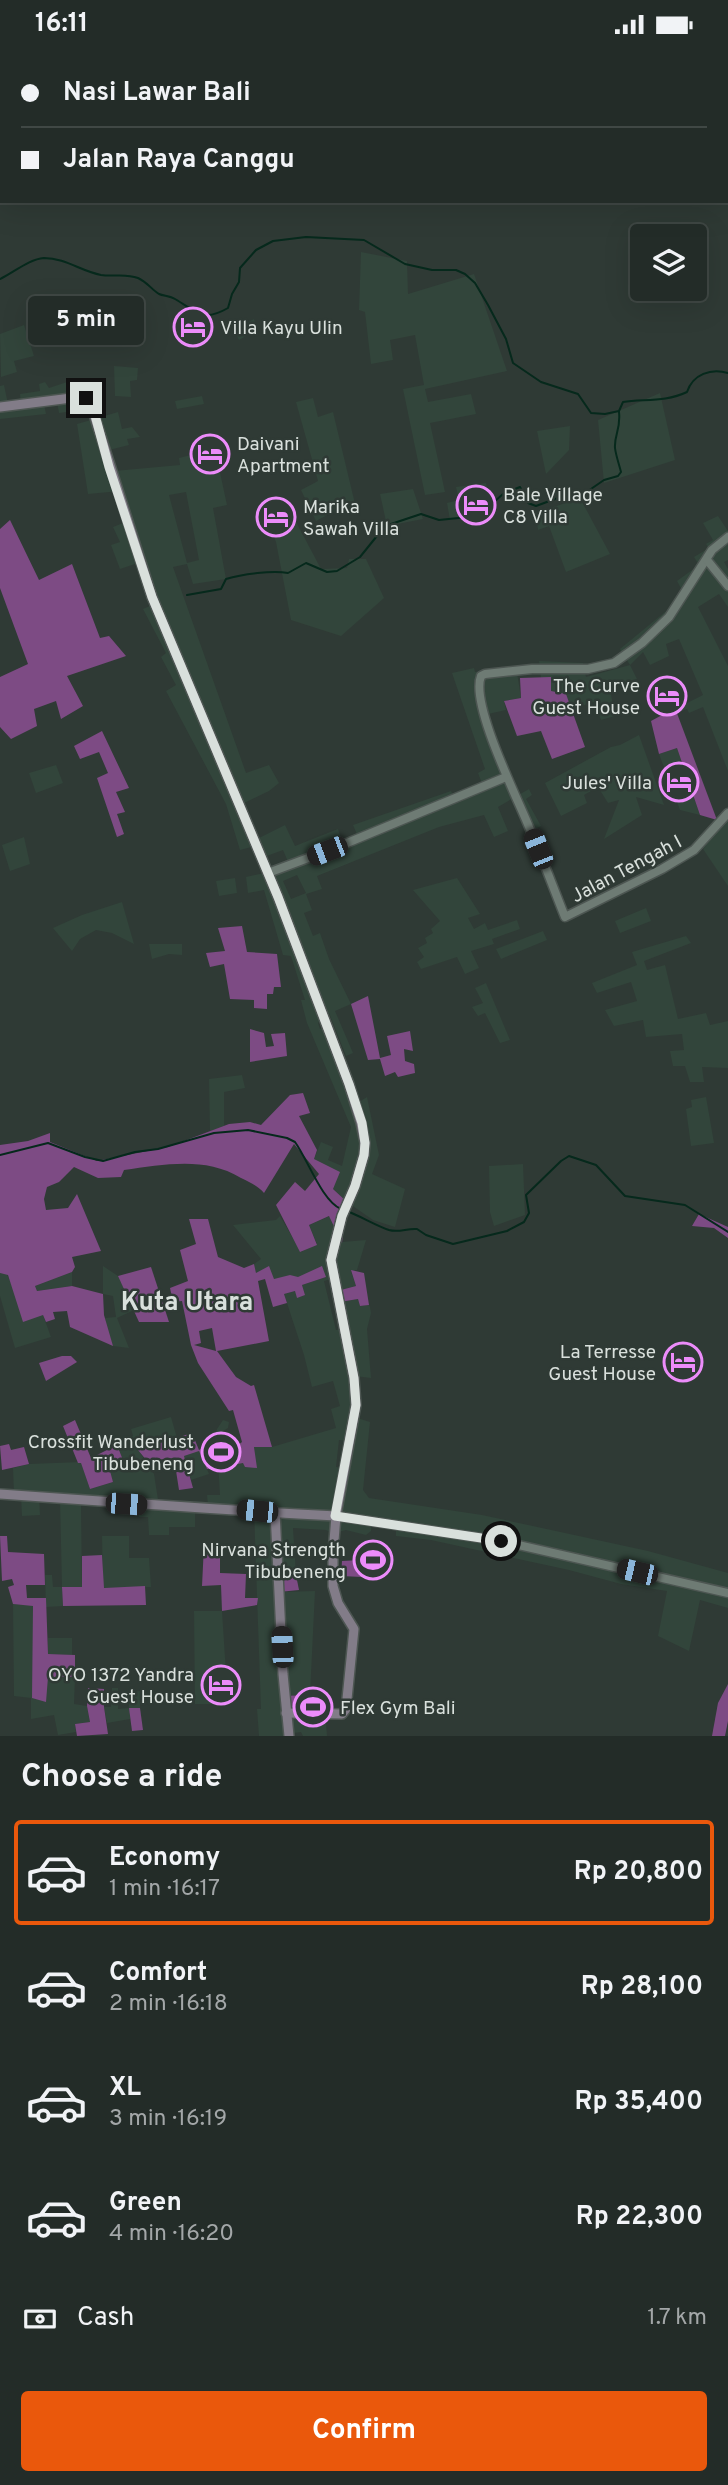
<!DOCTYPE html>
<html lang="en">
<head>
<meta charset="utf-8">
<style>
  :root { --surface:#232c28; --page:#2f3834; --text:#f1f3f6; --muted:#a3a7a8; --line:#404845; --accent:#ea580c }
  body { margin:0; font-family:Overpass,sans-serif; background:var(--page); color:var(--text); height:100vh; display:flex; flex-direction:column; font-size:26px; white-space:nowrap }
  * { box-sizing:border-box; margin:0 }
  p { font-size:23px; color:var(--muted) }
  .icon { flex:none; width:38px; height:38px; fill:none; stroke:currentColor; stroke-width:2; stroke-linecap:round; stroke-linejoin:round }
  .map { position:relative; height:1687px; overflow:hidden }
  .details { display:flex; flex-direction:column; background:var(--surface); flex:1 }
  .details>* { flex:none }
  .guide { position:absolute; left:0px; top:0px; width:728px; height:154px; box-shadow:0 7px 28px #0002,0 0 0 2px var(--line); display:grid; align-content:center; height:154px; padding:0 21px; background:var(--surface) }
  .controls { position:absolute; left:630px; top:175px; display:grid; gap:14px }
  .controls a { display:grid; place-items:center; width:77px; height:77px; border-radius:7px; background:var(--surface); box-shadow:0 7px 28px #0002,0 0 0 2px var(--line); font-size:35px }
  .end { position:absolute; width:32px; height:32px; margin:-16px; border:9px solid #d9e0dc; background:#111; box-shadow:0 0 0 4px #111 }
  .from { border-radius:50% }
  .bubble { position:absolute; height:49px; border-radius:7px; background:var(--surface); box-shadow:0 7px 28px #0002,0 0 0 2px var(--line); font-size:23px; font-weight:700; line-height:49px; text-align:center }
  .car { position:absolute; width:21px; height:42px; margin:-21px -10px; border-radius:9px; box-shadow:0 0 5px 2px #0007; background:linear-gradient(#222 24%,#8ab4d8 0 40%,#222 0 76%,#8ab4d8 0 86%,#222 0) }
  .guide b { display:flex; align-items:center; gap:24px; height:66px; font-size:26px }
  .guide b+b { border-top:2px solid var(--line) }
  .guide i { width:18px; height:18px; background:var(--text) }
  ul { padding:0; list-style:none }
  li { display:flex; align-items:center; gap:21px; height:105px; margin:0 14px 10px; padding:0 7px; border:4px solid transparent; border-radius:7px }
  li div { flex:1 }
  li b { display:block; font-size:26px }
  li em { font-style:normal; font-weight:700 }
  li.current { border-color:var(--accent) }
  li>.icon { width:63px; height:63px; stroke-width:1.5 }
  h2 { padding:0 21px; font-size:32px; line-height:84px }
  .pay { display:flex; align-items:center; gap:18px; height:77px; padding:0 21px; font-size:26px }
  .pay p { margin-inline-start:auto }
  .button { display:flex; gap:14px; margin-top:auto; padding:14px 21px }
  .button a { flex:1; height:80px; border-radius:7px; background:var(--accent); color:#fff; font-size:28px; font-weight:700; line-height:80px; text-align:center }
  .status { display:flex; justify-content:space-between; align-items:center; height:49px; padding:0 35px; background:var(--surface); direction:ltr }
  .status svg { height:19px; fill:currentColor }
  .map>svg:first-child { display:block }
</style>
</head>
<body>
<div class="status"><b>16:11</b><svg viewBox="0 0 49 12"><path d="M0 12V9h3v3zM5 12V6h3v6zM10 12V3h3v9zM15 12V0h3v12zM26 1h20v11H26zM47 4h2v5h-2z"/></svg></div>
<div class="map">
<svg width="728" height="1687" viewBox="0 0 728 1687">
  <rect width="100%" height="100%" fill="#2f3a35"/>
  <g fill="#32453b" fill-rule="evenodd">
    <polygon points="361,203 407,212 408,245 474,225 507,322 425,340 428,353 471,345 476,365 430,374 445,443 425,446 403,340 424,336 415,286 390,291 393,311 371,315 365,263 359,261"/>
    <polygon points="187,261 202,275 204,285 193,288 181,275 181,268"/>
    <polygon points="254,270 257,281 239,291 234,281"/>
    <polygon points="24,276 34,307 14,312 17,323 1,328 0,285"/>
    <polygon points="114,317 138,319 137,331 130,332 131,348 115,347"/>
    <polygon points="93,330 94,344 70,347 74,362 59,364 57,353 44,355 46,365 0,370 0,337 4,336 8,355 21,355 20,345 40,342 39,335 45,333 49,339 67,333"/>
    <polygon points="660,344 675,411 604,434 598,371"/>
    <polygon points="202,347 204,355 177,360 175,352"/>
    <polygon points="313,349 318,368 333,363 357,463 333,463 316,472 301,441 318,432 296,353"/>
    <path d="M 118,363 L 122,380 L 132,378 L 140,388 L 127,390 L 129,396 L 109,401 L 114,422 L 180,416 L 179,409 L 215,400 L 227,456 L 213,459 L 226,530 L 193,535 L 187,515 L 173,518 L 246,724 L 269,716 L 279,734 L 269,742 L 242,755 L 257,790 L 285,776 L 295,797 L 338,780 L 343,795 L 359,790 L 353,776 L 451,742 L 457,754 L 485,742 L 478,724 L 485,720 L 452,624 L 474,619 L 475,623 L 516,617 L 521,649 L 504,652 L 506,661 L 488,665 L 506,733 L 515,748 L 529,740 L 532,746 L 526,750 L 541,777 L 531,782 L 515,748 L 498,758 L 508,782 L 494,788 L 484,766 L 439,778 L 317,827 L 322,840 L 306,845 L 312,861 L 304,864 L 313,887 L 320,884 L 329,910 L 351,955 L 335,962 L 353,1004 L 346,1007 L 329,964 L 324,963 L 313,952 L 320,972 L 318,974 L 320,980 L 330,977 L 359,1053 L 367,1048 L 379,1106 L 372,1125 L 405,1140 L 395,1178 L 373,1171 L 347,1153 L 333,1140 L 314,1110 L 321,1093 L 333,1098 L 328,1111 L 342,1117 L 351,1078 L 307,974 L 301,951 L 305,951 L 291,907 L 283,906 L 264,841 L 248,844 L 246,828 L 269,823 L 289,815 L 283,801 L 264,808 L 259,796 L 240,801 L 226,755 L 166,642 L 176,636 L 161,608 L 166,604 L 143,560 L 159,553 L 144,512 L 120,520 L 111,496 L 120,493 L 113,478 L 128,472 L 120,442 L 88,445 L 77,375 ZM 186,443 L 199,511 L 187,514 L 169,446 ZM 297,826 L 306,844 L 291,850 L 283,832 Z"/>
    <polygon points="570,377 569,401 546,425 537,382"/>
    <polygon points="486,434 489,450 482,452 483,465 450,471 447,454 459,451 456,438"/>
    <polygon points="413,440 423,470 387,477 380,445"/>
    <polygon points="580,449 610,505 566,523 549,477 538,481 536,464"/>
    <polygon points="285,452 321,520 347,519 349,510 366,510 384,549 341,587 291,571 276,493 265,463"/>
    <polygon points="718,467 728,482 728,511 724,513 728,520 728,558 719,545 698,558 728,617 728,722 703,658 689,664 687,660 676,664 675,660 667,662 654,635 669,631 679,658 703,646 679,590 666,595 669,607 650,616 643,603 630,616 637,630 610,640 615,667 601,671 594,653 571,660 565,645 550,643 551,629 541,629 539,612 583,614 586,628 630,616 620,600 665,563 676,557 673,552 683,543 677,532 699,516 694,508 709,499 706,495 713,491 703,474"/>
    <polygon points="639,686 664,756 636,748 642,766 604,790 619,751 608,754 598,738 584,746 587,754 561,767 545,734 611,698 620,696"/>
    <polygon points="677,699 700,766 680,761 659,705"/>
    <polygon points="56,716 63,734 36,744 29,724"/>
    <polygon points="728,771 728,837 703,800 723,773"/>
    <polygon points="24,788 30,815 10,822 2,796"/>
    <polygon points="235,829 237,844 219,847 216,832"/>
    <polygon points="457,829 480,865 468,869 474,880 485,874 488,881 517,871 520,880 492,890 494,895 471,902 479,919 465,925 457,908 421,920 417,913 424,908 418,899 427,894 425,889 433,884 431,880 440,872 413,841"/>
    <polygon points="122,853 134,895 112,884 96,881 80,890 72,902 53,879 82,866"/>
    <polygon points="646,859 651,872 620,884 615,872"/>
    <polygon points="543,882 547,891 501,910 496,900"/>
    <polygon points="686,887 691,894 644,912 647,921 665,916 678,970 706,964 710,976 728,972 728,1019 702,1018 704,1033 690,1033 685,1017 673,1017 670,1002 684,1001 682,985 646,988 643,971 614,977 605,961 637,952 631,933 597,944 592,934 637,916 632,903"/>
    <polygon points="149,895 182,895 182,906 169,905 152,910"/>
    <polygon points="486,934 510,991 500,994 485,964 478,967 472,958 483,954 475,939"/>
    <polygon points="242,1026 245,1039 224,1043 224,1077 210,1083 209,1030"/>
    <polygon points="706,1048 714,1094 691,1097 686,1060 692,1058 691,1051"/>
    <polygon points="523,1115 525,1166 494,1177 490,1163 489,1117"/>
    <path d="M 280,1167 L 301,1203 L 317,1195 L 309,1176 L 330,1167 L 342,1193 L 366,1191 L 357,1221 L 351,1222 L 356,1237 L 337,1242 L 334,1229 L 324,1232 L 336,1281 L 346,1279 L 340,1253 L 358,1250 L 360,1257 L 369,1256 L 370,1258 L 371,1264 L 367,1280 L 371,1329 L 355,1327 L 354,1368 L 370,1373 L 363,1441 L 369,1449 L 482,1466 L 648,1502 L 728,1524 L 728,1559 L 700,1551 L 689,1602 L 658,1587 L 667,1542 L 621,1535 L 569,1521 L 431,1491 L 396,1487 L 396,1477 L 372,1473 L 371,1482 L 366,1486 L 346,1481 L 334,1484 L 326,1481 L 293,1479 L 296,1526 L 279,1528 L 280,1543 L 315,1542 L 310,1646 L 282,1647 L 283,1661 L 325,1660 L 327,1687 L 303,1687 L 301,1683 L 286,1685 L 286,1687 L 259,1687 L 257,1660 L 261,1660 L 254,1461 L 257,1461 L 257,1454 L 242,1454 L 242,1461 L 208,1456 L 207,1446 L 220,1446 L 218,1412 L 213,1393 L 217,1380 L 223,1371 L 229,1373 L 228,1379 L 223,1382 L 231,1409 L 236,1408 L 238,1415 L 243,1414 L 256,1419 L 254,1398 L 272,1398 L 336,1379 L 331,1360 L 340,1357 L 333,1332 L 312,1338 L 304,1306 L 284,1245 L 295,1242 L 305,1246 L 302,1236 L 326,1228 L 274,1230 L 256,1225 L 254,1215 L 261,1210 L 233,1176 L 276,1171 ZM 339,1391 L 349,1392 L 345,1419 L 336,1418 Z"/>
    <polygon points="103,1217 118,1227 134,1261 117,1269 129,1299 113,1297 107,1280 105,1269 116,1268 113,1247 103,1245"/>
    <polygon points="72,1223 72,1237 37,1242 35,1237"/>
    <polygon points="0,1224 7,1225 13,1239 43,1266 51,1288 15,1299 0,1247"/>
    <polygon points="171,1368 177,1389 139,1402 154,1425 159,1457 195,1459 195,1478 169,1478 169,1486 149,1486 148,1468 139,1468 138,1461 148,1461 148,1456 81,1455 82,1538 62,1538 63,1557 46,1558 45,1526 52,1526 53,1538 62,1538 60,1450 39,1447 40,1466 22,1467 21,1447 14,1446 13,1419 29,1415 81,1413 90,1440 113,1433 109,1422 125,1416 117,1396 133,1387 131,1380"/>
    <polygon points="199,1401 209,1425 191,1431 184,1407"/>
    <polygon points="102,1487 129,1487 129,1509 149,1509 151,1538 103,1539"/>
    <polygon points="13,1555 33,1556 48,1627 75,1628 74,1655 87,1657 90,1673 75,1675 76,1683 58,1686 54,1666 31,1670 31,1649 14,1647"/>
    <polygon points="194,1562 222,1562 228,1655 195,1655"/>
    <polygon points="48,1589 72,1589 72,1606 48,1605"/>
    <polygon points="112,1639 118,1639 118,1660 129,1659 129,1643 140,1642 140,1659 130,1659 130,1670 107,1674 104,1658 111,1658"/>
  </g>
  <g fill="#7d4b84" fill-rule="evenodd">
    <polygon points="10,471 39,531 72,515 100,589 109,587 126,607 67,627 83,657 61,670 56,652 34,660 37,677 11,690 0,678 0,628 28,615 0,539 0,480"/>
    <polygon points="551,628 551,642 566,645 585,698 552,710 541,682 517,687 504,652 521,649 520,629"/>
    <polygon points="675,659 717,771 700,766 677,699 659,705 651,672"/>
    <polygon points="102,682 129,739 116,743 125,763 117,765 124,785 117,788 97,729 108,724 99,703 80,710 74,697"/>
    <polygon points="242,877 247,903 277,905 281,938 274,938 273,945 267,945 267,960 254,959 254,951 230,950 224,915 210,918 206,904 225,902 218,879"/>
    <polygon points="368,947 380,1009 391,1006 387,987 410,982 413,1002 404,1000 405,1012 414,1015 415,1024 398,1028 395,1023 385,1027 380,1010 368,1011 351,955"/>
    <polygon points="250,980 264,984 266,998 274,997 271,985 285,984 287,1007 250,1013"/>
    <path d="M 303,1044 L 310,1064 L 299,1067 L 317,1101 L 314,1110 L 340,1123 L 333,1140 L 347,1153 L 342,1194 L 329,1167 L 309,1176 L 317,1196 L 300,1203 L 276,1156 L 295,1133 L 305,1142 L 319,1125 L 294,1095 L 264,1144 C 258,1137 249,1133 241,1129 C 204,1107 164,1116 124,1121 L 121,1128 L 98,1129 L 74,1118 L 59,1133 L 47,1138 L 44,1150 L 46,1161 L 68,1159 L 77,1145 L 101,1202 L 72,1208 L 75,1218 L 72,1223 L 35,1237 L 37,1242 L 72,1237 L 103,1245 L 104,1266 L 113,1297 L 70,1278 L 67,1262 L 53,1263 L 55,1270 L 46,1273 L 43,1266 L 23,1273 L 8,1226 L 0,1224 L 0,1096 L 28,1092 L 50,1084 L 50,1093 L 97,1112 L 168,1098 L 229,1075 L 250,1073 L 261,1076 L 290,1046 Z"/>
    <polygon points="699,1165 728,1178 728,1189 714,1179 692,1177"/>
    <path d="M 189,1170 L 208,1170 L 218,1208 L 244,1219 L 254,1215 L 256,1224 L 269,1217 L 274,1230 L 290,1226 L 298,1228 L 322,1217 L 326,1228 L 302,1236 L 305,1246 L 297,1249 L 295,1242 L 284,1245 L 287,1254 L 273,1258 L 265,1230 L 258,1232 L 269,1292 L 217,1302 L 236,1328 L 251,1337 L 254,1336 L 272,1398 L 254,1398 L 257,1419 L 245,1418 L 243,1414 L 238,1415 L 237,1397 L 242,1393 L 233,1361 L 229,1362 L 198,1314 L 191,1296 L 182,1252 L 173,1253 L 170,1239 L 188,1232 L 180,1201 L 196,1195 ZM 212,1279 L 216,1302 L 194,1296 L 201,1294 L 199,1282 Z"/>
    <polygon points="151,1218 169,1273 139,1273 118,1227"/>
    <polygon points="351,1221 364,1224 369,1256 360,1257 358,1250 340,1253 337,1242 356,1237"/>
    <polygon points="62,1307 71,1307 77,1313 46,1332 39,1314"/>
    <polygon points="75,1371 91,1409 117,1396 125,1416 110,1422 113,1433 90,1440 81,1414 78,1414 63,1377"/>
    <polygon points="192,1384 199,1401 213,1393 218,1419 207,1420 199,1402 184,1407 193,1439 179,1441 174,1409 147,1412 138,1401"/>
    <polygon points="9,1395 11,1401 24,1398 29,1415 2,1421 0,1397"/>
    <polygon points="0,1487 7,1487 8,1503 44,1505 45,1536 26,1536 27,1549 46,1549 48,1605 75,1606 75,1628 48,1628 46,1653 32,1649 33,1557 13,1555 8,1538 14,1536 12,1530 2,1532"/>
    <polygon points="204,1496 220,1497 220,1524 246,1525 245,1549 258,1549 257,1556 222,1562 221,1536 202,1537"/>
    <polygon points="102,1506 104,1539 145,1537 146,1556 63,1557 62,1538 82,1538 82,1507"/>
    <polygon points="361,1511 362,1528 341,1527 342,1512"/>
    <polygon points="296,1526 299,1541 279,1543 279,1528"/>
    <polygon points="728,1635 728,1672 725,1687 712,1687 718,1654"/>
    <polygon points="88,1639 104,1640 104,1658 108,1685 77,1687 75,1675 90,1673 87,1657"/>
    <polygon points="310,1646 310,1660 282,1661 282,1647"/>
    <polygon points="129,1659 140,1659 143,1681 132,1682"/>
  </g>
  <g fill="none" stroke-linecap="round" stroke-linejoin="round">
    <g stroke="#06291c" stroke-width="2">
      <path d="M 0,230 C 13,224 29,210 44,209 C 65,209 81,222 101,226 C 114,228 125,224 138,229 C 147,233 151,240 159,245 C 164,247 170,247 175,250 C 196,262 202,274 228,259 L 232,245 L 239,233 L 240,219 L 256,201 L 273,192 L 306,188 L 364,191 L 405,215 L 432,221 L 456,221 L 465,225 L 475,234 L 488,256 L 506,290 L 513,314 L 541,333 L 578,345 L 591,364 L 605,365 L 619,362 L 623,353 C 645,350 666,353 687,343 C 693,325 711,319 728,324"/>
      <path d="M 187,546 L 221,540 L 226,530 C 242,525 273,521 288,524 L 306,514 L 327,523 L 337,522 L 360,508 L 385,477 L 421,465 L 439,471 L 478,467 L 503,445 L 520,438 L 528,454 L 536,457 L 563,447 L 588,442 L 604,431 L 618,427 L 621,423 C 619,415 616,407 615,399 C 614,386 621,380 619,363"/>
      <path d="M 0,1106 L 48,1094 L 85,1108 L 103,1112 L 135,1103 L 158,1100 L 214,1084 L 248,1081 L 287,1089 L 295,1093 C 308,1111 322,1152 341,1160"/>
      <path d="M 347,1162 C 360,1167 377,1177 389,1181 C 399,1184 407,1179 417,1180 L 426,1186 L 453,1195 L 507,1182 L 524,1173 L 529,1164 L 526,1146 L 561,1112 L 569,1107 L 596,1116 L 625,1147 L 685,1156 L 728,1183"/>
    </g>
    <defs>
      <g id="tertiary">
        <path d="M 728,488 L 712,501 L 669,568 L 642,594 L 614,614 L 588,620 L 532,620 L 485,625 L 481,627 C 470,655 517,748 529,778 C 542,808 553,838 565,868 L 662,820 L 694,801 L 728,764"/>
        <polyline points="707,511 728,537"/>
        <polyline points="268,824 335,799 506,728"/>
        <polyline points="336,1467 501,1492 728,1544"/>
      </g>
      <g id="secondary">
        <polyline points="0,358 79,348 86,349 90,353 152,548 278,848 349,1035 361,1074 365,1094 364,1106 355,1137 342,1167 331,1211 354,1329 356,1356 336,1467 333,1504 333,1537 338,1554 354,1580 346,1660 342,1665 286,1664"/>
        <path d="M 0,1445 C 112,1453 224,1461 336,1467"/>
        <polyline points="275,1463 283,1625 289,1687"/>
      </g>
      <g id="primary">
        <polyline points="726,14 728,13"/>
        <polyline points="0,107 2,107"/>
      </g>
    </defs>
    <use href="#tertiary" stroke="#4d5652" stroke-width="11"/>
    <use href="#secondary" stroke="#4d5652" stroke-width="12"/>
    <use href="#primary" stroke="#4d5652" stroke-width="13"/>
    <use href="#tertiary" stroke="#6e7b74" stroke-width="8"/>
    <use href="#secondary" stroke="#827c88" stroke-width="9"/>
    <use href="#primary" stroke="#967d9c" stroke-width="10"/>
  </g>
  <g fill="none" stroke-linecap="round" stroke-linejoin="round">
    <polyline stroke="#d9e0dc" stroke-width="9" points="86,349 92,355 109,418 152,548 278,848 349,1035 362,1074 365,1094 364,1106 355,1137 342,1167 331,1211 354,1329 356,1356 335,1467 501,1492"/>
  </g>
  <defs>
    <symbol id="hotel-ring" viewBox="-11 -11 22 22"><circle r="9.5" fill="#2f3a35" stroke="#ec8cfa" stroke-width="1.5"/><path d="M-6-4.5h1.5V1H6V5H4.5V3h-9V5H-6ZM-4 0a1.8 1.8 0 1 1 3.6 0ZM.5 0V-2.5h3Q6-2.5 6 0Z" fill="#ec8cfa"/></symbol>
    <symbol id="stadium-ring" viewBox="-11 -11 22 22"><circle r="9.5" fill="#2f3a35" stroke="#ec8cfa" stroke-width="1.5"/><path d="M0-5a6.5 5 0 1 0 0 10a6.5 5 0 1 0 0-10ZM-3.5-1.8h7v3.6h-7Z" fill="#ec8cfa"/></symbol>
  </defs>
  <g fill-rule="evenodd">
    <use href="#hotel-ring" x="171" y="256" width="44" height="44"/>
    <use href="#hotel-ring" x="188" y="383" width="44" height="44"/>
    <use href="#hotel-ring" x="454" y="434" width="44" height="44"/>
    <use href="#hotel-ring" x="254" y="446" width="44" height="44"/>
    <use href="#hotel-ring" x="645" y="625" width="44" height="44"/>
    <use href="#hotel-ring" x="657" y="711" width="44" height="44"/>
    <use href="#hotel-ring" x="661" y="1291" width="44" height="44"/>
    <use href="#stadium-ring" x="199" y="1381" width="44" height="44"/>
    <use href="#stadium-ring" x="351" y="1489" width="44" height="44"/>
    <use href="#hotel-ring" x="199" y="1614" width="44" height="44"/>
    <use href="#stadium-ring" x="291" y="1636" width="44" height="44"/>
  </g>
  <g text-anchor="middle" stroke-width="5" stroke-linejoin="round" paint-order="stroke">
    <g font-size="19" fill="#d9e0dc" stroke="#2f3a35" text-anchor="end">
      <text x="220" y="285" text-anchor="start">Villa Kayu Ulin</text>
      <text x="237" y="401" text-anchor="start">Daivani<tspan x="237" dy="22">Apartment</tspan></text>
      <text x="503" y="452" text-anchor="start">Bale Village<tspan x="503" dy="22">C8 Villa</tspan></text>
      <text x="303" y="464" text-anchor="start">Marika<tspan x="303" dy="22">Sawah Villa</tspan></text>
      <text x="640" y="643">The Curve<tspan x="640" dy="22">Guest House</tspan></text>
      <text x="652" y="740">Jules' Villa</text>
      <text x="656" y="1309">La Terresse<tspan x="656" dy="22">Guest House</tspan></text>
      <text x="194" y="1399">Crossfit Wanderlust<tspan x="194" dy="22">Tibubeneng</tspan></text>
      <text x="346" y="1507">Nirvana Strength<tspan x="346" dy="22">Tibubeneng</tspan></text>
      <text x="194" y="1632">OYO 1372 Yandra<tspan x="194" dy="22">Guest House</tspan></text>
      <text x="340" y="1665" text-anchor="start">Flex Gym Bali</text>
    </g>
    <g font-size="19" fill="#d9e0dc" stroke="#2f3a35">
      <text transform="translate(626 819) rotate(-28)" y="7">Jalan Tengah I</text>
    </g>
    <g font-size="26" font-weight="bold" fill="#d9e0dc" stroke="#2f3a35">
      <text x="187" y="1261">Kuta Utara</text>
    </g>
  </g>
</svg>
<div class="controls">
<a><svg class="icon" aria-label="layers" viewBox="0 0 24 24"><path d="M12 4l9 5-9 5-9-5zM3 14l9 5 9-5"/></svg></a>
</div>
<i class="end from" style="left:501px;top:1492px"></i>
<i class="end" style="left:86px;top:349px"></i>
<div class="bubble" style="left:28px;top:247px;width:116px">5 min</div>
<i class="car" style="left:538px;top:800px;rotate:338deg"></i>
<i class="car" style="left:327px;top:802px;rotate:249deg"></i>
<i class="car" style="left:126px;top:1455px;rotate:94deg"></i>
<i class="car" style="left:257px;top:1462px;rotate:276deg"></i>
<i class="car" style="left:637px;top:1523px;rotate:283deg"></i>
<i class="car" style="left:282px;top:1598px;rotate:357deg"></i>
<div class="guide">
<b><i class="from"></i>Nasi Lawar Bali</b>
<b><i></i>Jalan Raya Canggu</b>
</div>
</div>
<section class="details">
<h2>Choose a ride</h2>
<ul>
<li class="current"><svg class="icon" aria-label="car" viewBox="0 0 24 24"><path d="M5 17H2v-5l4-1 3-4h7l3 4 3 1v5h-3M9 17h6M6 11h13"/><circle cx="7" cy="17" r="2"/><circle cx="17" cy="17" r="2"/></svg><div><b>Economy</b><p>1 min · 16:17</p></div><em>Rp 20,800</em></li>
<li><svg class="icon" aria-label="car" viewBox="0 0 24 24"><path d="M5 17H2v-5l4-1 3-4h7l3 4 3 1v5h-3M9 17h6M6 11h13"/><circle cx="7" cy="17" r="2"/><circle cx="17" cy="17" r="2"/></svg><div><b>Comfort</b><p>2 min · 16:18</p></div><em>Rp 28,100</em></li>
<li><svg class="icon" aria-label="car" viewBox="0 0 24 24"><path d="M5 17H2v-5l4-1 3-4h7l3 4 3 1v5h-3M9 17h6M6 11h13"/><circle cx="7" cy="17" r="2"/><circle cx="17" cy="17" r="2"/></svg><div><b>XL</b><p>3 min · 16:19</p></div><em>Rp 35,400</em></li>
<li><svg class="icon" aria-label="car" viewBox="0 0 24 24"><path d="M5 17H2v-5l4-1 3-4h7l3 4 3 1v5h-3M9 17h6M6 11h13"/><circle cx="7" cy="17" r="2"/><circle cx="17" cy="17" r="2"/></svg><div><b>Green</b><p>4 min · 16:20</p></div><em>Rp 22,300</em></li>
</ul>
<div class="pay"><svg class="icon" aria-label="cash" viewBox="0 0 24 24"><path d="M3 7h18v10H3z"/><circle cx="12" cy="12" r="2"/></svg>Cash<p>1.7 km</p></div>
<div class="button"><a>Confirm</a></div>
</section>
</body>
</html>
